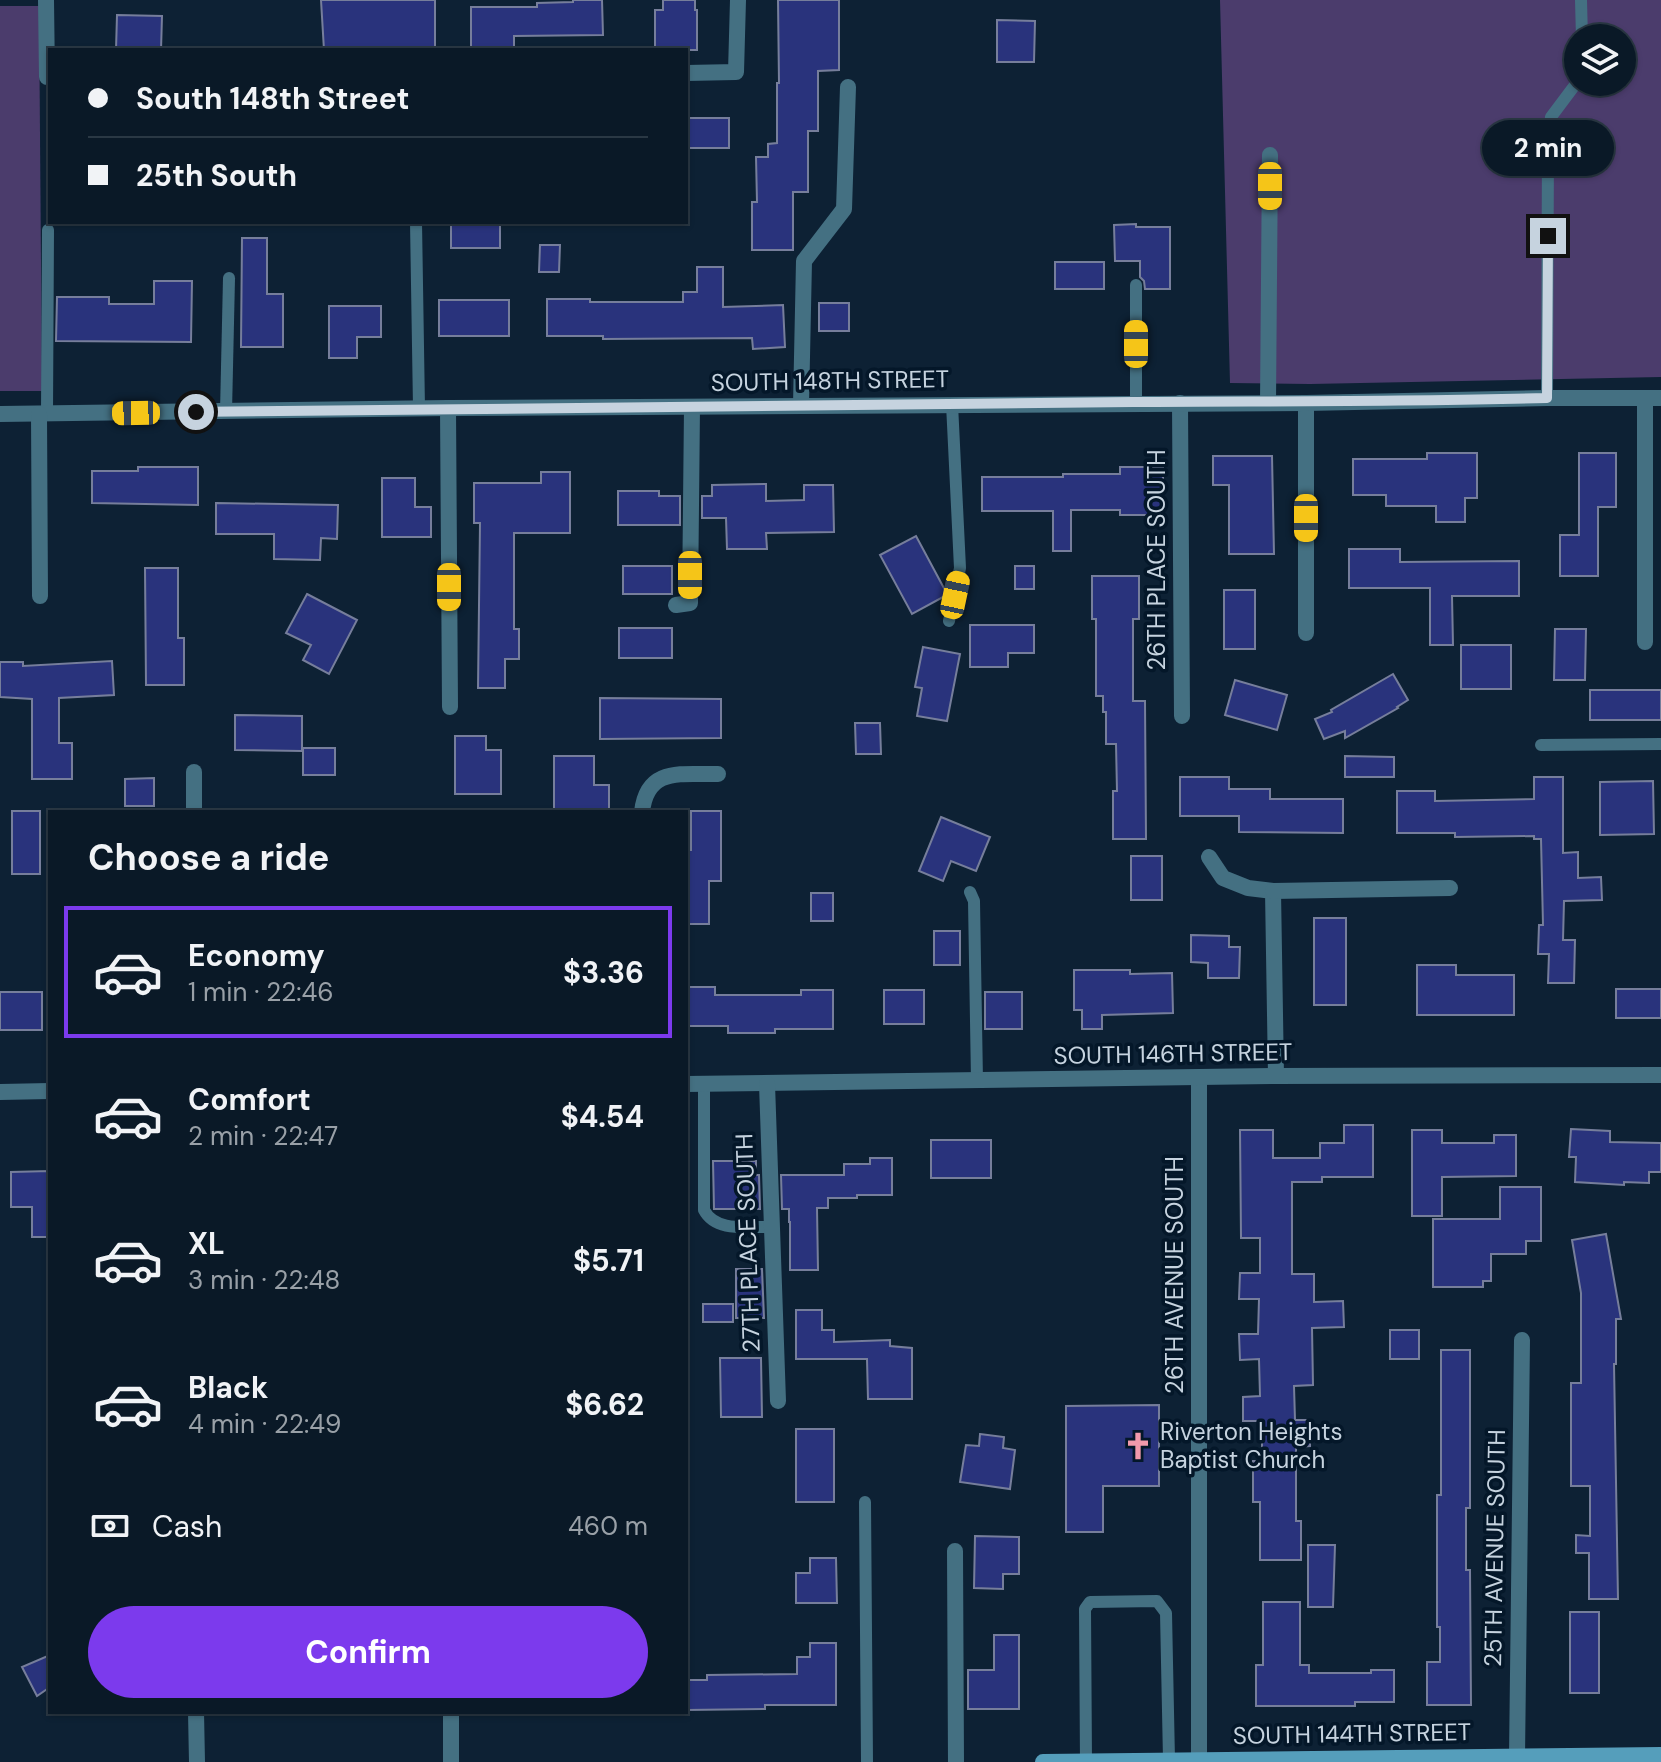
<!DOCTYPE html>
<html lang="en">
<head>
<meta charset="utf-8">
<style>
  :root { --surface:#0a1927; --page:#13222f; --text:#f1f3f6; --muted:#99a0a7; --line:#2a3844; --accent:#7c3aed }
  body { margin:0; font-family:"DM Sans",sans-serif; background:var(--page); color:var(--text); height:100vh; display:flex; flex-direction:column; font-size:30px; white-space:nowrap }
  * { box-sizing:border-box; margin:0 }
  p { font-size:26px; color:var(--muted) }
  .icon { flex:none; width:44px; height:44px; fill:none; stroke:currentColor; stroke-width:2; stroke-linecap:round; stroke-linejoin:round }
  .map { position:relative; flex:1; overflow:hidden }
  .details { position:absolute; left:48px; top:810px; width:640px; height:904px; display:flex; flex-direction:column; background:var(--surface); border-radius:0px; box-shadow:0 2px 6px #0004,0 0 0 2px var(--line) }
  .details>* { flex:none }
  .top-card { position:absolute; left:48px; top:48px; width:640px; height:176px; border-radius:0px; box-shadow:0 2px 6px #0004,0 0 0 2px var(--line); display:grid; align-content:center; height:176px; padding:0 40px; background:var(--surface) }
  .tools { position:absolute; left:1564px; top:24px; display:grid; gap:16px }
  .tools a { display:grid; place-items:center; width:72px; height:72px; border-radius:50%; background:var(--surface); box-shadow:0 2px 6px #0004,0 0 0 2px var(--line); font-size:40px }
  .end { position:absolute; width:36px; height:36px; margin:-18px; border:10px solid #c6d3df; background:#111; box-shadow:0 0 0 4px #111 }
  .from { border-radius:50% }
  .bubble { position:absolute; height:56px; border-radius:28px; background:var(--surface); box-shadow:0 2px 6px #0004,0 0 0 2px var(--line); font-size:26px; font-weight:700; line-height:56px; text-align:center }
  .car { position:absolute; width:24px; height:48px; margin:-24px -12px; border-radius:10px; box-shadow:0 0 6px 2px #0007; background:linear-gradient(#f5c518 24%,#345 0 40%,#f5c518 0 76%,#345 0 86%,#f5c518 0) }
  .top-card b { display:flex; align-items:center; gap:28px; height:76px; font-size:30px }
  .top-card b+b { border-top:2px solid var(--line) }
  .top-card i { width:20px; height:20px; background:var(--text) }
  ul { padding:0; list-style:none }
  li { display:flex; align-items:center; gap:24px; height:132px; margin:0 16px 12px; padding:0 24px; border:4px solid transparent; border-radius:0px }
  li div { flex:1 }
  li b { display:block; font-size:30px }
  li em { font-style:normal; font-weight:700 }
  li.active { border-color:var(--accent) }
  li>.icon { width:72px; height:72px; stroke-width:1.5 }
  h2 { padding:0 40px; font-size:36px; line-height:96px }
  .pay { display:flex; align-items:center; gap:20px; height:88px; padding:0 40px; font-size:30px }
  .pay p { margin-inline-start:auto }
  .primary-button { display:flex; gap:16px; margin-top:auto; padding:16px 40px }
  .primary-button a { flex:1; height:92px; border-radius:48px; background:var(--accent); color:#fff; font-size:32px; font-weight:700; line-height:92px; text-align:center }
  .map>svg:first-child { display:block }
</style>
</head>
<body>
<div class="map">
<svg width="1661" height="1762" viewBox="0 0 1661 1762">
  <rect width="100%" height="100%" fill="#0d2134"/>
  <g fill="#4b3c6c" fill-rule="evenodd">
    <path d="M 1220,0 L 1661,0 L 1661,377 L 1310,384 L 1230,383 ZM 1578,38 L 1622,38 L 1622,82 L 1578,82 Z"/>
    <polygon points="0,6 39,6 42,391 0,391"/>
  </g>
  <g fill="#29337c" stroke="#767e9b" stroke-width="2">
    <polygon points="321,0 435,0 435,50 324,50"/>
    <polygon points="573,0 602,0 603,35 514,36 514,50 471,50 471,7 537,7 537,3 573,2"/>
    <polygon points="663,0 695,0 695,10 697,10 697,50 655,50 655,10 663,10"/>
    <polygon points="778,0 839,0 839,70 818,71 818,131 808,131 808,192 793,192 793,250 752,250 752,202 757,202 756,157 768,157 768,144 777,143 777,83 779,83"/>
    <polygon points="117,15 162,16 161,50 116,50"/>
    <polygon points="997,20 1035,21 1034,62 997,62"/>
    <rect x="686" y="118" width="43" height="30"/>
    <rect x="451" y="222" width="49" height="26"/>
    <polygon points="1136,224 1136,227 1170,227 1170,289 1145,289 1144,281 1140,277 1140,261 1115,261 1114,225"/>
    <polygon points="242,238 267,238 267,294 283,294 283,347 241,347"/>
    <polygon points="540,245 560,245 559,272 539,272"/>
    <rect x="1055" y="262" width="49" height="27"/>
    <polygon points="697,267 723,267 723,307 783,305 785,347 753,349 752,338 603,339 603,336 547,336 547,299 590,299 590,302 683,302 683,292 697,292"/>
    <polygon points="154,281 192,281 191,342 56,341 57,297 109,297 109,304 154,304"/>
    <rect x="439" y="300" width="70" height="36"/>
    <rect x="819" y="303" width="30" height="28"/>
    <polygon points="329,306 381,306 381,337 357,337 357,358 329,358"/>
    <polygon points="1427,453 1477,453 1477,498 1465,498 1465,522 1436,522 1436,506 1386,506 1386,495 1353,495 1353,459 1427,459"/>
    <polygon points="1579,453 1616,453 1616,507 1598,507 1598,576 1560,576 1560,535 1579,535"/>
    <polygon points="1213,456 1272,456 1274,554 1229,554 1229,485 1213,485"/>
    <polygon points="138,467 198,467 198,505 92,503 92,471 138,471"/>
    <polygon points="1120,467 1163,467 1163,515 1120,515 1120,510 1071,510 1071,551 1053,551 1053,511 982,511 982,477 1063,477 1063,474 1120,474"/>
    <polygon points="541,472 570,472 570,533 514,533 514,629 519,629 519,659 505,659 505,688 478,688 480,523 474,523 474,483 541,483"/>
    <polygon points="382,478 415,478 415,507 431,507 431,537 382,537"/>
    <polygon points="766,484 766,501 804,500 804,485 833,485 834,532 766,533 767,549 727,549 726,518 702,518 702,496 712,496 712,485"/>
    <polygon points="618,491 659,491 659,496 680,496 680,525 618,525"/>
    <polygon points="216,503 338,505 337,539 321,538 320,560 274,559 274,534 216,534"/>
    <polygon points="916,536 946,592 945,596 912,614 880,555"/>
    <polygon points="1349,549 1400,549 1400,562 1519,561 1519,596 1452,596 1453,645 1430,645 1430,588 1349,588"/>
    <rect x="623" y="566" width="49" height="28"/>
    <rect x="1015" y="566" width="19" height="23"/>
    <polygon points="145,568 178,568 178,638 184,638 184,685 146,685"/>
    <polygon points="1092,576 1139,576 1139,619 1133,619 1133,701 1145,701 1146,839 1113,839 1113,791 1117,791 1116,744 1106,744 1106,712 1103,712 1103,696 1096,696 1096,619 1092,619"/>
    <rect x="1224" y="590" width="31" height="59"/>
    <polygon points="307,594 357,620 329,674 303,660 311,645 286,633"/>
    <polygon points="970,625 1034,625 1034,653 1008,653 1008,667 970,667"/>
    <rect x="619" y="628" width="53" height="30"/>
    <polygon points="1555,629 1586,629 1585,680 1554,680"/>
    <rect x="1461" y="645" width="50" height="44"/>
    <polygon points="923,647 960,654 947,721 917,716 922,688 915,687"/>
    <polygon points="112,661 114,695 59,698 59,743 72,743 72,779 32,779 32,699 0,697 0,662 23,662 23,666"/>
    <polygon points="1393,674 1408,700 1397,707 1398,708 1345,738 1345,731 1324,739 1315,719 1332,712 1331,710"/>
    <polygon points="1235,680 1287,695 1277,730 1225,715"/>
    <rect x="1590" y="690" width="71" height="30"/>
    <polygon points="600,698 721,699 721,738 600,739"/>
    <polygon points="235,715 302,716 302,751 235,750"/>
    <polygon points="855,723 880,723 881,754 856,754"/>
    <polygon points="455,736 486,736 486,750 501,750 501,794 455,794"/>
    <rect x="303" y="748" width="32" height="27"/>
    <polygon points="554,756 594,756 594,785 609,785 609,812 554,812"/>
    <polygon points="1345,756 1394,757 1394,777 1345,777"/>
    <polygon points="1180,777 1229,777 1229,789 1270,789 1270,799 1343,799 1343,833 1239,832 1239,816 1180,816"/>
    <polygon points="1534,777 1563,777 1563,853 1578,852 1578,878 1601,877 1602,900 1564,901 1563,940 1575,940 1574,983 1548,983 1549,954 1538,954 1539,925 1543,925 1541,839 1534,839 1534,836 1455,837 1455,833 1397,833 1397,791 1435,791 1435,801 1534,799"/>
    <polygon points="154,778 154,806 125,806 125,779"/>
    <polygon points="1653,781 1654,834 1600,835 1600,782"/>
    <rect x="12" y="811" width="28" height="63"/>
    <polygon points="691,811 721,811 721,881 709,881 709,924 688,924 686,850 691,850"/>
    <polygon points="941,817 990,837 976,871 951,861 943,881 919,871"/>
    <rect x="1131" y="856" width="31" height="44"/>
    <rect x="811" y="893" width="22" height="28"/>
    <rect x="1314" y="918" width="32" height="87"/>
    <rect x="934" y="931" width="26" height="34"/>
    <polygon points="1191,935 1229,936 1229,947 1240,947 1239,978 1208,978 1208,963 1191,962"/>
    <polygon points="1417,965 1456,965 1456,975 1514,975 1514,1015 1417,1015"/>
    <polygon points="1074,970 1130,970 1130,974 1172,973 1173,1013 1102,1015 1102,1029 1082,1029 1082,1010 1074,1010"/>
    <polygon points="686,987 715,987 715,995 801,995 801,990 833,990 833,1029 775,1029 775,1033 728,1033 728,1026 686,1026"/>
    <rect x="1616" y="989" width="45" height="29"/>
    <rect x="884" y="990" width="40" height="34"/>
    <rect x="0" y="992" width="42" height="38"/>
    <rect x="985" y="992" width="37" height="37"/>
    <polygon points="1344,1125 1373,1125 1373,1177 1322,1177 1322,1182 1292,1182 1292,1274 1314,1274 1314,1302 1343,1301 1344,1327 1312,1328 1313,1385 1294,1386 1295,1420 1310,1420 1310,1446 1296,1447 1296,1521 1301,1521 1301,1560 1260,1560 1260,1502 1253,1502 1253,1461 1262,1461 1262,1421 1243,1421 1243,1397 1260,1396 1259,1359 1240,1360 1239,1334 1258,1334 1259,1299 1239,1299 1240,1273 1260,1273 1260,1238 1241,1238 1240,1130 1273,1130 1273,1158 1320,1158 1320,1143 1344,1143"/>
    <polygon points="1571,1129 1610,1131 1610,1142 1661,1143 1661,1172 1649,1172 1649,1183 1624,1182 1624,1185 1575,1182 1576,1157 1569,1157"/>
    <polygon points="1412,1130 1442,1130 1442,1143 1494,1143 1494,1135 1516,1135 1516,1176 1442,1177 1442,1216 1412,1216"/>
    <rect x="931" y="1140" width="60" height="38"/>
    <polygon points="870,1158 892,1158 892,1195 857,1195 857,1198 828,1198 828,1208 817,1208 818,1270 790,1270 790,1222 789,1222 789,1209 782,1209 781,1175 844,1175 844,1164 870,1164"/>
    <polygon points="713,1161 756,1161 756,1175 759,1175 760,1209 714,1209"/>
    <polygon points="50,1171 50,1237 32,1237 32,1207 11,1207 11,1172"/>
    <polygon points="1500,1187 1541,1187 1541,1241 1526,1241 1526,1254 1491,1254 1491,1281 1483,1281 1483,1287 1433,1287 1433,1219 1500,1219"/>
    <polygon points="1606,1234 1621,1319 1616,1319 1616,1364 1614,1364 1618,1599 1589,1599 1589,1553 1576,1553 1576,1535 1590,1536 1590,1486 1571,1486 1571,1383 1581,1383 1581,1293 1572,1240"/>
    <polygon points="736,1269 762,1269 764,1318 736,1318"/>
    <rect x="703" y="1304" width="30" height="18"/>
    <polygon points="796,1310 822,1310 822,1330 834,1330 834,1342 890,1340 890,1346 912,1348 912,1399 868,1399 867,1359 796,1359"/>
    <rect x="1390" y="1330" width="29" height="29"/>
    <polygon points="1441,1350 1470,1350 1470,1508 1466,1508 1466,1570 1470,1570 1471,1705 1427,1705 1427,1662 1440,1662 1440,1627 1437,1627 1437,1495 1441,1495"/>
    <polygon points="720,1358 761,1358 762,1417 721,1417"/>
    <polygon points="1159,1405 1159,1486 1103,1486 1103,1532 1066,1532 1066,1406"/>
    <rect x="796" y="1429" width="38" height="73"/>
    <polygon points="980,1434 1004,1437 1003,1448 1015,1450 1010,1489 960,1482 966,1445 979,1446"/>
    <polygon points="975,1536 1019,1537 1019,1574 1003,1574 1003,1589 974,1588"/>
    <polygon points="1308,1545 1335,1545 1333,1607 1308,1607"/>
    <polygon points="810,1558 836,1558 837,1603 796,1603 796,1573 810,1573"/>
    <polygon points="1263,1602 1300,1602 1300,1665 1309,1665 1309,1673 1371,1673 1371,1670 1394,1670 1394,1702 1355,1702 1355,1706 1256,1706 1256,1665 1263,1665"/>
    <rect x="1570" y="1612" width="29" height="81"/>
    <polygon points="994,1635 1019,1635 1019,1709 968,1709 968,1670 994,1670"/>
    <polygon points="810,1643 836,1643 836,1705 765,1705 765,1709 686,1710 686,1680 707,1680 707,1675 797,1674 797,1657 810,1657"/>
    <polygon points="50,1655 50,1687 37,1696 22,1667"/>
  </g>
  <g fill="none" stroke-linecap="round" stroke-linejoin="round">
    <g stroke="#447082" stroke-width="12">
      <polyline points="1581,0 1582,38"/>
      <polyline points="416,222 419,408"/>
      <polyline points="1136,285 1136,402"/>
      <polyline points="1547,398 1548,143 1551,117 1578,81"/>
      <polyline points="226,412 229,278"/>
      <polyline points="47,414 48,230"/>
      <polyline points="949,621 960,568 952,404"/>
      <polyline points="1541,745 1661,744"/>
      <polyline points="970,892 974,901 977,1081"/>
      <path d="M 704,1084 L 704,1210 C 716,1233 749,1226 772,1227"/>
      <polyline points="865,1502 867,1762"/>
      <polyline points="1086,1762 1085,1609 1090,1602 1157,1601 1166,1613 1169,1760"/>
    </g>
    <g stroke="#447082" stroke-width="16">
      <polyline points="46,0 47,77"/>
      <polyline points="686,73 736,72 738,0"/>
      <polyline points="1645,399 1645,642"/>
      <polyline points="1180,403 1182,716"/>
      <polyline points="1268,403 1270,155"/>
      <polyline points="1306,403 1306,633"/>
      <polyline points="801,405 804,261 844,209 848,87"/>
      <polyline points="448,408 450,707"/>
      <polyline points="0,414 448,408 1306,403 1547,398 1661,398"/>
      <polyline points="39,414 40,596"/>
      <polyline points="676,605 690,603 692,407"/>
      <polyline points="194,772 194,812"/>
      <path d="M 642,812 C 647,766 682,775 718,774"/>
      <polyline points="1209,857 1223,878 1248,888 1273,891 1276,1076"/>
      <polyline points="1273,891 1450,888"/>
      <polyline points="1199,1078 1199,1760"/>
      <polyline points="686,1084 1276,1076 1661,1075"/>
      <polyline points="767,1084 778,1401"/>
      <polyline points="0,1092 50,1091"/>
      <polyline points="955,1551 956,1762"/>
      <polyline points="196,1712 197,1762"/>
      <polyline points="451,1712 451,1762"/>
      <polyline points="1517,1757 1522,1340"/>
    </g>
    <polyline stroke="#559ebb" stroke-width="16" points="1043,1762 1661,1755"/>
  </g>
  <g fill="none" stroke-linecap="round" stroke-linejoin="round">
    <path stroke="#c6d3df" stroke-width="10" d="M 196,412 C 508,408 820,405 1133,402 C 1271,401 1409,402 1547,398 L 1548,236"/>
  </g>
  <defs>
    <symbol id="church-bare" viewBox="-9 -9 18 18"><path d="M-1.2-6h2.4v3.5h3.3v2.4h-3.3V6h-2.4V-.1h-3.3v-2.4h3.3Z" fill="#f29aac" stroke="#041729" stroke-width="2.5" paint-order="stroke"/></symbol>
  </defs>
  <g fill-rule="evenodd">
    <use href="#church-bare" x="1118" y="1426" width="40" height="40"/>
  </g>
  <g text-anchor="middle" stroke-width="7" stroke-linejoin="round" paint-order="stroke">
    <g font-size="24" fill="#c6d3df" stroke="#041729">
      <text transform="translate(830 381) rotate(-1)" y="8">SOUTH 148TH STREET</text>
      <text transform="translate(1157 560) rotate(-90)" y="8">26TH PLACE SOUTH</text>
      <text transform="translate(1173 1054) rotate(-1)" y="8">SOUTH 146TH STREET</text>
      <text transform="translate(748 1243) rotate(-92)" y="8">27TH PLACE SOUTH</text>
      <text transform="translate(1175 1275) rotate(-90)" y="8">26TH AVENUE SOUTH</text>
      <text transform="translate(1495 1548) rotate(-89)" y="8">25TH AVENUE SOUTH</text>
      <text transform="translate(1352 1734) rotate(-1)" y="8">SOUTH 144TH STREET</text>
    </g>
    <g font-size="24" fill="#c6d3df" stroke="#041729" text-anchor="start">
      <text x="1160" y="1440">Riverton Heights<tspan x="1160" dy="28">Baptist Church</tspan></text>
    </g>
  </g>
</svg>
<div class="tools">
<a><svg class="icon" aria-label="layers" viewBox="0 0 24 24"><path d="M12 4l9 5-9 5-9-5zM3 14l9 5 9-5"/></svg></a>
</div>
<i class="end from" style="left:196px;top:412px"></i>
<i class="end" style="left:1548px;top:236px"></i>
<div class="bubble" style="left:1482px;top:120px;width:132px">2 min</div>
<i class="car" style="left:1270px;top:186px;rotate:180deg"></i>
<i class="car" style="left:1136px;top:344px;rotate:0deg"></i>
<i class="car" style="left:136px;top:413px;rotate:269deg"></i>
<i class="car" style="left:1306px;top:518px;rotate:180deg"></i>
<i class="car" style="left:690px;top:575px;rotate:180deg"></i>
<i class="car" style="left:449px;top:587px;rotate:180deg"></i>
<i class="car" style="left:955px;top:595px;rotate:12deg"></i>
<div class="top-card">
<b><i class="from"></i>South 148th Street</b>
<b><i></i>25th South</b>
</div>
<section class="details">
<h2>Choose a ride</h2>
<ul>
<li class="active"><svg class="icon" aria-label="car" viewBox="0 0 24 24"><path d="M5 17H2v-5l4-1 3-4h7l3 4 3 1v5h-3M9 17h6M6 11h13"/><circle cx="7" cy="17" r="2"/><circle cx="17" cy="17" r="2"/></svg><div><b>Economy</b><p>1 min · 22:46</p></div><em>$3.36</em></li>
<li><svg class="icon" aria-label="car" viewBox="0 0 24 24"><path d="M5 17H2v-5l4-1 3-4h7l3 4 3 1v5h-3M9 17h6M6 11h13"/><circle cx="7" cy="17" r="2"/><circle cx="17" cy="17" r="2"/></svg><div><b>Comfort</b><p>2 min · 22:47</p></div><em>$4.54</em></li>
<li><svg class="icon" aria-label="car" viewBox="0 0 24 24"><path d="M5 17H2v-5l4-1 3-4h7l3 4 3 1v5h-3M9 17h6M6 11h13"/><circle cx="7" cy="17" r="2"/><circle cx="17" cy="17" r="2"/></svg><div><b>XL</b><p>3 min · 22:48</p></div><em>$5.71</em></li>
<li><svg class="icon" aria-label="car" viewBox="0 0 24 24"><path d="M5 17H2v-5l4-1 3-4h7l3 4 3 1v5h-3M9 17h6M6 11h13"/><circle cx="7" cy="17" r="2"/><circle cx="17" cy="17" r="2"/></svg><div><b>Black</b><p>4 min · 22:49</p></div><em>$6.62</em></li>
</ul>
<div class="pay"><svg class="icon" aria-label="cash" viewBox="0 0 24 24"><path d="M3 7h18v10H3z"/><circle cx="12" cy="12" r="2"/></svg>Cash<p>460 m</p></div>
<div class="primary-button"><a>Confirm</a></div>
</section>
</div>
</body>
</html>
